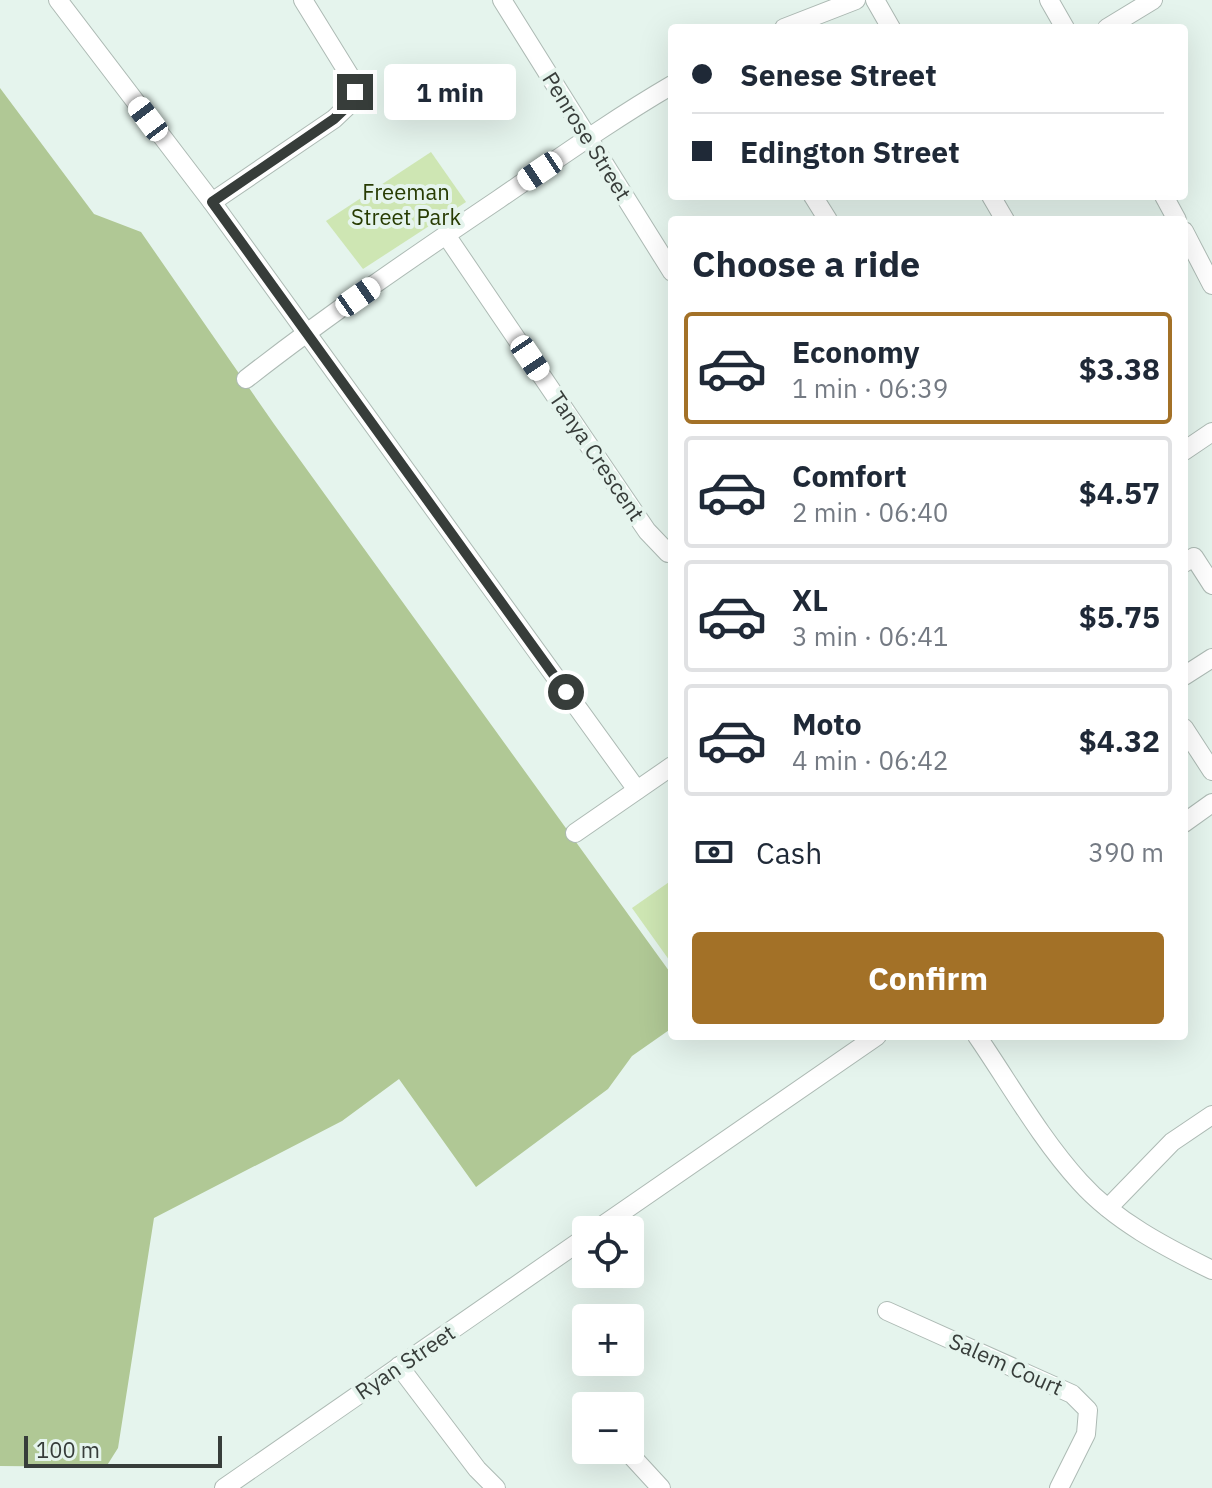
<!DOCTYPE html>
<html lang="en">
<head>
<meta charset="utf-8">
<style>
  :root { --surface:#fff; --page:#f6f6f7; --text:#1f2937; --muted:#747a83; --line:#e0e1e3; --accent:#a37127 }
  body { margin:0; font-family:"IBM Plex Sans",sans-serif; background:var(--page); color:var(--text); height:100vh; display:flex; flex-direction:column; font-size:30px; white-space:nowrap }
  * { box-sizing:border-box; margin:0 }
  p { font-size:26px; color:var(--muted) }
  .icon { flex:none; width:44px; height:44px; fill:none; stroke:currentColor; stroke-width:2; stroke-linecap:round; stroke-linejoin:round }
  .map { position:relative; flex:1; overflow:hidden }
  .details { position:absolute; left:668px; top:216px; width:520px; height:824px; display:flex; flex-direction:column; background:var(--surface); border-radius:8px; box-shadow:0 8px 32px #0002 }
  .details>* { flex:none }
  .hud { position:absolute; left:668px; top:24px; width:520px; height:176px; border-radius:8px; box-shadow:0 8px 32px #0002; display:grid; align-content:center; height:176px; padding:0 24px; background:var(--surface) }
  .fabs { position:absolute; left:572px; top:1216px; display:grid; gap:16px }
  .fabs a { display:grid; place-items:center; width:72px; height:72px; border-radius:8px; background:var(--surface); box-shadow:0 8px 32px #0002; font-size:40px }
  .scale { position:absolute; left:24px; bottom:20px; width:198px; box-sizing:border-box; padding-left:8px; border:4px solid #373d3a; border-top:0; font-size:22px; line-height:28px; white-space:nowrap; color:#373d3a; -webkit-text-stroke:6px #e5f4ed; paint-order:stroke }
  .end { position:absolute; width:36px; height:36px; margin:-18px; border:10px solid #373d3a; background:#fff; box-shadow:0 0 0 4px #fff }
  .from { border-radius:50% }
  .bubble { position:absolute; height:56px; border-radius:8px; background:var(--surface); box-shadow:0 8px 32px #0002; font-size:26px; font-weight:700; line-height:56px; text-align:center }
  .car { position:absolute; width:24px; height:48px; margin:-24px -12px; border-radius:10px; box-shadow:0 0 6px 2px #0007; background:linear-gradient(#fff 24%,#345 0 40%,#fff 0 76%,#345 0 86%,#fff 0) }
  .hud b { display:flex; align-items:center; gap:28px; height:76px; font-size:30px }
  .hud b+b { border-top:2px solid var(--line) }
  .hud i { width:20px; height:20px; background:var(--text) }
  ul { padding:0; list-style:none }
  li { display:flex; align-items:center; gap:24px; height:112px; margin:0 16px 12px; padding:0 8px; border:4px solid var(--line); border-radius:8px }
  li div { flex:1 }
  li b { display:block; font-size:30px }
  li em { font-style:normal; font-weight:700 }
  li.current { border-color:var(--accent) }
  li>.icon { width:72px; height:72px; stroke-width:1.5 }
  h2 { padding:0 24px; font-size:36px; line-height:96px }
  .pay { display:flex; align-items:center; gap:20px; height:88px; padding:0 24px; font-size:30px }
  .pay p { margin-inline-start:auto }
  .primary-button { display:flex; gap:16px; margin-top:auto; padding:16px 24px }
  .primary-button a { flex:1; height:92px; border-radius:8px; background:var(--accent); color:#fff; font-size:32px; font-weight:700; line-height:92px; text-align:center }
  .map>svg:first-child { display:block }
</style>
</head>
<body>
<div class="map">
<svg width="1212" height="1488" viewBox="0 0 1212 1488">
  <rect width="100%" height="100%" fill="#e5f4ed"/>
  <g fill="#cee6b3">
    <polygon points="431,152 466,202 363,269 326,221"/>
    <polygon points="672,880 672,964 632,908"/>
  </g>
  <polygon fill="#b0c895" points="0,88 94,214 141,232 274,424 672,975 672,1028 632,1056 608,1089 476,1187 399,1079 342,1121 154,1218 118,1448 106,1467 0,1466"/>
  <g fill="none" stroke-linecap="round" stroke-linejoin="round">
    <defs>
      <g id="minor">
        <polyline points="58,0 212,202 637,790"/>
        <polyline points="502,0 672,272"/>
        <polyline points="875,0 891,28"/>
        <polyline points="1049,0 1065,28"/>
        <polyline points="784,28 856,0"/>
        <polyline points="1107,28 1153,0"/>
        <polyline points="813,196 828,220"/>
        <polyline points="991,196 1005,220"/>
        <polyline points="1164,196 1177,220"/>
        <polyline points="212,202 334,119 353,101 355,92 353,81 303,0"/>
        <polyline points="1184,231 1212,285"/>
        <polyline points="446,235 647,531 668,553 672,553"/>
        <path d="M 246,379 C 328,315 413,257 499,199 C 556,160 612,120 672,85"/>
        <polyline points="1184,451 1212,432"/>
        <polyline points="1184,563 1194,557 1212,585"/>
        <polyline points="1184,676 1212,658"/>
        <polyline points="1184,728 1212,771"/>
        <polyline points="1184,823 1212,803"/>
        <polyline points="575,833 672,766"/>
        <path d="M 977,1036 C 1010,1084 1040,1138 1080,1182 C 1115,1221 1165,1247 1212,1270"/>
        <polyline points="1108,1208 1172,1142 1212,1115"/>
        <polyline points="596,1230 877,1036"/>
        <polyline points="887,1311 1072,1394 1088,1410 1086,1434 1059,1488"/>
        <polyline points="399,1366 477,1469 496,1488"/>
        <polyline points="626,1450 661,1488"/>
        <polyline points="224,1488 586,1237"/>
      </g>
    </defs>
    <use href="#minor" stroke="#adbab4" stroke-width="20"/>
    <use href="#minor" stroke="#fff" stroke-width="18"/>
  </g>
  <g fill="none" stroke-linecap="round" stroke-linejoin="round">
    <polyline stroke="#373d3a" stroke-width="10" points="355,92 353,101 334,119 212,202 566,692"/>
  </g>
  <g text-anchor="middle" stroke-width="8" stroke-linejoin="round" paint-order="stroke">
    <g font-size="22" fill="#373d3a" stroke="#e5f4ed">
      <text transform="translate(587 136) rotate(58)" y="8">Penrose Street</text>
      <text transform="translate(597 456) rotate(56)" y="8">Tanya Crescent</text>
      <text transform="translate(405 1362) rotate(-34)" y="8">Ryan Street</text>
      <text transform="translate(1006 1364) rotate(24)" y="8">Salem Court</text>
    </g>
    <g font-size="22" fill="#273b02" stroke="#e5f4ed">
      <text x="406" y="200">Freeman<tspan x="406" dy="25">Street Park</tspan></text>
    </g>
  </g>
</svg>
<div class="fabs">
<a><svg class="icon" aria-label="locate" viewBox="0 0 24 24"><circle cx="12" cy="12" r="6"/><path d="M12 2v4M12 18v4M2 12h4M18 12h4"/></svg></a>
<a>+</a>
<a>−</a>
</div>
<div class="scale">100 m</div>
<i class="end from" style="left:566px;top:692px"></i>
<i class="end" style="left:355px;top:92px"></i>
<div class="bubble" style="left:384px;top:64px;width:132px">1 min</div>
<i class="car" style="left:148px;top:119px;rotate:323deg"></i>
<i class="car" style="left:540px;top:171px;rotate:236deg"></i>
<i class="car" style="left:358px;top:297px;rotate:55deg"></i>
<i class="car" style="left:530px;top:358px;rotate:146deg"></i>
<div class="hud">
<b><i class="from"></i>Senese Street</b>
<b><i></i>Edington Street</b>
</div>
<section class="details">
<h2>Choose a ride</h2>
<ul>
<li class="current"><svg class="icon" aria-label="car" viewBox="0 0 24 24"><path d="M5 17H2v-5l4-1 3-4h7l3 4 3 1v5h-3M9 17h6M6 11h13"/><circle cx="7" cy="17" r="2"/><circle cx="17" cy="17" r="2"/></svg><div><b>Economy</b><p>1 min · 06:39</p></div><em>$3.38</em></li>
<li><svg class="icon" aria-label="car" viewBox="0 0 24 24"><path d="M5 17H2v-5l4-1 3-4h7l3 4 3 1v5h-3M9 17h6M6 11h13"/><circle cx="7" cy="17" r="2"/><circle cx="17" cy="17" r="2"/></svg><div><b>Comfort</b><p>2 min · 06:40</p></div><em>$4.57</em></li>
<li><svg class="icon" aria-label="car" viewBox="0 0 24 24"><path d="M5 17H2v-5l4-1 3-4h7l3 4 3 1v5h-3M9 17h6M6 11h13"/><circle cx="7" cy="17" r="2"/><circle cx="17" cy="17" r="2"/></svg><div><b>XL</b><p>3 min · 06:41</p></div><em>$5.75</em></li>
<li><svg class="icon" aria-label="car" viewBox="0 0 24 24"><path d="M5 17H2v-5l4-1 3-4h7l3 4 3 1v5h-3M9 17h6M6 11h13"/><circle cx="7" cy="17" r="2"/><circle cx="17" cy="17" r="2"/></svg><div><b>Moto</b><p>4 min · 06:42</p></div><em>$4.32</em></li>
</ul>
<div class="pay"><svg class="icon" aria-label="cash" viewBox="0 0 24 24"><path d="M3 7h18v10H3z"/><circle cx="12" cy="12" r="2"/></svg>Cash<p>390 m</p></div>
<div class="primary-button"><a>Confirm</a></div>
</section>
</div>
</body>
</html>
